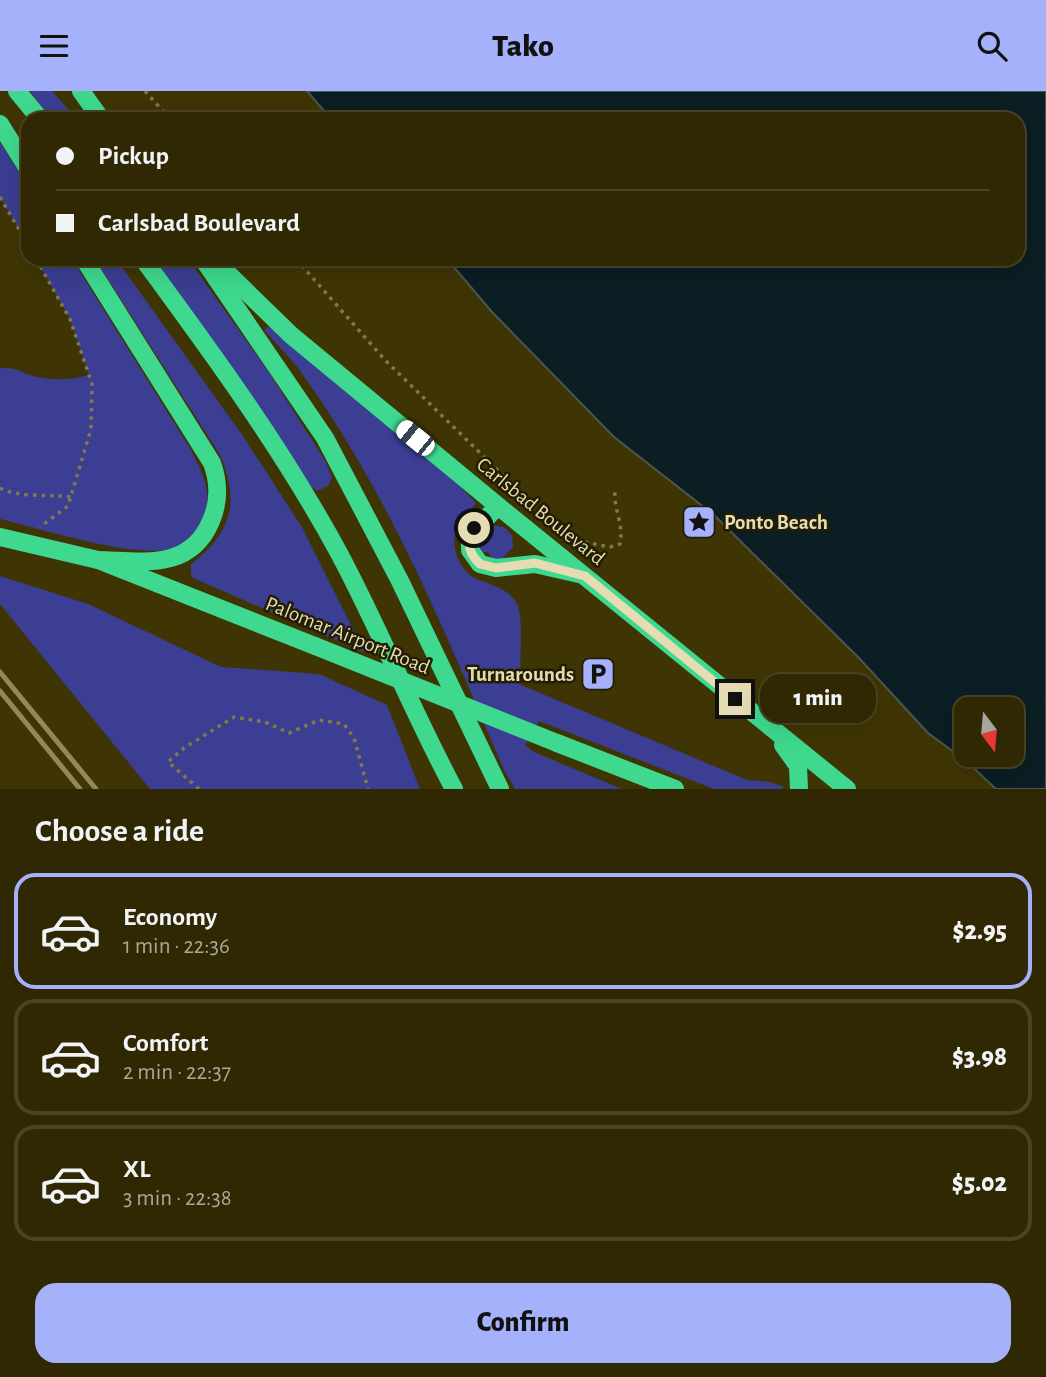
<!DOCTYPE html>
<html lang="en">
<head>
<meta charset="utf-8">
<style>
  :root { --surface:#2f2803; --page:#3b3412; --text:#f1f3f6; --muted:#a7a69a; --line:#4a4425; --accent:#a6b1fc }
  body { margin:0; font-family:"Alegreya Sans",sans-serif; background:var(--page); color:var(--text); height:100vh; display:flex; flex-direction:column; font-size:26px; white-space:nowrap }
  * { box-sizing:border-box; margin:0 }
  p { font-size:23px; color:var(--muted) }
  .icon { flex:none; width:38px; height:38px; fill:none; stroke:currentColor; stroke-width:2; stroke-linecap:round; stroke-linejoin:round }
  .map { position:relative; height:698px; overflow:hidden }
  .details { display:flex; flex-direction:column; background:var(--surface); flex:1 }
  .details>* { flex:none }
  .banner { position:absolute; left:21px; top:21px; width:1004px; height:154px; border-radius:21px; box-shadow:0 7px 28px #0002,0 0 0 2px var(--line); display:grid; align-content:center; height:154px; padding:0 35px; background:var(--surface) }
  .needle { width:46px; rotate:164deg }
  .controls { position:absolute; left:954px; top:606px; display:grid; gap:14px }
  .controls a { display:grid; place-items:center; width:70px; height:70px; border-radius:14px; background:var(--surface); box-shadow:0 7px 28px #0002,0 0 0 2px var(--line); font-size:35px }
  .end { position:absolute; width:32px; height:32px; margin:-16px; border:9px solid #e5dcb4; background:#111; box-shadow:0 0 0 4px #111 }
  .from { border-radius:50% }
  .bubble { position:absolute; height:49px; border-radius:21px; background:var(--surface); box-shadow:0 7px 28px #0002,0 0 0 2px var(--line); font-size:23px; font-weight:800; line-height:49px; text-align:center }
  .car { position:absolute; width:21px; height:42px; margin:-21px -10px; border-radius:9px; box-shadow:0 0 5px 2px #0007; background:linear-gradient(#fff 24%,#345 0 40%,#fff 0 76%,#345 0 86%,#fff 0) }
  .banner b { display:flex; align-items:center; gap:24px; height:66px; font-size:26px }
  .banner b+b { border-top:2px solid var(--line) }
  .banner i { width:18px; height:18px; background:var(--text) }
  ul { padding:0; list-style:none }
  li { display:flex; align-items:center; gap:21px; height:116px; margin:0 14px 10px; padding:0 21px; border:4px solid var(--line); border-radius:21px }
  li div { flex:1 }
  li b { display:block; font-size:26px }
  li em { font-style:normal; font-weight:800 }
  li.active { border-color:var(--accent) }
  li>.icon { width:63px; height:63px; stroke-width:1.5 }
  h2 { padding:0 35px; font-size:32px; line-height:84px }
  .action { display:flex; gap:14px; margin-top:auto; padding:14px 35px }
  .action a { flex:1; height:80px; border-radius:21px; background:var(--accent); color:#111; font-size:28px; font-weight:800; line-height:80px; text-align:center }
  header { display:flex; justify-content:space-between; align-items:center; height:91px; padding:0 35px; background:var(--accent); color:#111; font-size:32px; font-weight:800 }
  .map>svg:first-child { display:block }
</style>
</head>
<body>
<header><svg class="icon" aria-label="menu" viewBox="0 0 24 24"><path d="M4 6h16M4 12h16M4 18h16"/></svg>Tako<svg class="icon" aria-label="search" viewBox="0 0 24 24"><circle cx="10" cy="10" r="6"/><path d="M15 15l6 6"/></svg></header>
<div class="map">
<svg width="1046" height="698" viewBox="0 0 1046 698">
  <rect width="100%" height="100%" fill="#3f3504"/>
  <g fill="#3b3e92">
    <polygon points="30,0 52,0 77,28 50,28"/>
    <polygon points="0,51 28,96 28,154 0,106"/>
    <path d="M 36,168 L 72,168 L 191,359 C 204,385 216,407 199,434 C 192,446 179,457 165,459 C 127,465 41,438 0,428 L 0,277 C 20,277 17,280 33,285 C 50,290 72,289 89,284 L 70,228 Z"/>
    <path d="M 95,168 L 116,168 L 243,345 L 303,438 L 365,562 L 191,486 L 191,473 C 232,442 240,411 220,364 Z"/>
    <polygon points="150,168 188,168 268,280 326,371 332,387 328,395 317,400 309,393"/>
    <path d="M 269,235 L 456,391 L 476,412 C 471,419 463,426 459,433 C 448,450 458,481 477,488 C 491,494 510,498 517,513 C 525,532 518,571 521,594 L 747,689 L 770,691 L 784,696 L 782,698 L 714,698 L 539,630 L 525,654 L 534,661 L 622,698 L 515,698 L 504,679 C 446,543 390,405 303,284 C 292,268 277,254 264,239 Z"/>
    <path d="M 492,434 L 504,436 L 512,444 L 513,456 L 502,468 L 492,468 L 488,461 L 480,461 C 476,449 481,439 492,434 Z"/>
    <polygon points="0,485 88,513 221,576 319,583 387,614 420,698 150,698 0,513"/>
  </g>
  <path fill="#0a1e23" stroke="#4c574e" stroke-width="2" fill-rule="evenodd" d="M 307,0 L 1046,0 L 1046,698 L 996,698 L 966,670 L 928,642 L 859,567 L 714,424 L 614,346 L 492,221 L 447,168 L 1018,168 L 1018,28 L 331,28 ZM 966,618 L 1012,618 L 1012,663 L 966,663 Z"/>
  <g fill="none" stroke-linecap="round" stroke-linejoin="round">
    <g stroke="#82784b" stroke-width="3.5" stroke-dasharray="3.5 5" stroke-linecap="butt">
      <polyline points="145,0 170,28"/>
      <polyline points="0,106 28,154"/>
      <polyline points="36,168 70,228 92,293 91,338 68,415 40,436"/>
      <polyline points="296,168 385,269 565,445"/>
      <path d="M 0,397 C 17,407 50,403 71,406"/>
      <path d="M 568,448 L 610,456 L 620,453 C 624,433 614,421 615,401"/>
      <polyline points="199,698 168,671 184,657 234,626 265,631 289,642 319,629 344,633 354,647 368,698"/>
    </g>
    <g stroke="#3ed98e" stroke-width="18">
      <polyline points="17,0 40,28"/>
      <polyline points="81,0 101,28"/>
      <polyline points="0,33 28,78"/>
      <path d="M 84,168 L 212,372 C 219,391 219,412 211,430 C 190,480 143,470 98,469"/>
      <path d="M 143,168 C 213,263 284,360 340,464 C 381,541 413,622 454,698"/>
      <polyline points="213,168 291,244 498,415 847,698"/>
      <polyline points="205,171 325,347 400,490 500,698"/>
      <polyline points="498,415 470,444 470,459 480,473 496,477 535,473 579,483"/>
      <polyline points="0,446 98,469 315,555"/>
      <polyline points="557,652 675,698"/>
      <polyline points="783,654 798,675 799,698"/>
    </g>
    <g stroke="#91885b" stroke-width="5">
      <polyline points="0,581 96,698"/>
      <polyline points="0,600 80,698"/>
    </g>
    <polyline stroke="#3ed98e" stroke-width="18" points="315,555 557,652"/>
  </g>
  <g fill="none" stroke-linecap="round" stroke-linejoin="round">
    <path stroke="#e5dcb4" stroke-width="9" d="M 474,437 C 466,451 468,462 480,473 L 496,477 L 535,472 L 585,485 L 735,608"/>
  </g>
  <defs>
    <symbol id="sight-square" viewBox="-11 -11 22 22"><rect x="-9" y="-9" width="18" height="18" rx="4" fill="#a6b1fc" stroke="#221d03"/><path d="M0-6L1.8-2.2L6-1.7L2.9 1.2L3.7 5.4L0 3.3L-3.7 5.4L-2.9 1.2L-6-1.7L-1.8-2.2Z" fill="#111"/></symbol>
    <symbol id="parking-square" viewBox="-11 -11 22 22"><rect x="-9" y="-9" width="18" height="18" rx="4" fill="#a6b1fc" stroke="#221d03"/><path d="M-3.5-5.5H1a3.5 3.5 0 0 1 0 7H-1V5.5H-3.5ZM-1-3.4V-.6H.8a1.4 1.4 0 0 0 0-2.8Z" fill="#111"/></symbol>
  </defs>
  <g fill-rule="evenodd">
    <use href="#sight-square" x="680" y="412" width="38" height="38"/>
    <use href="#parking-square" x="579" y="564" width="38" height="38"/>
  </g>
  <g text-anchor="middle" stroke-width="5" stroke-linejoin="round" paint-order="stroke">
    <g font-size="21" fill="#e5dcb4" stroke="#221d03">
      <text transform="translate(541 420) rotate(39)" y="7">Carlsbad Boulevard</text>
      <text transform="translate(348 544) rotate(22)" y="7">Palomar Airport Road</text>
    </g>
    <g font-size="21" font-weight="bold" fill="#e5dcb4" stroke="#221d03" text-anchor="start">
      <text x="724" y="438">Ponto Beach</text>
      <text x="574" y="590" text-anchor="end">Turnarounds</text>
    </g>
  </g>
</svg>
<div class="controls">
<a><svg class="needle" viewBox="-14 -14 28 28"><path d="M0-13l5 13h-10z" fill="#e53935"/><path d="M0 13l5-13h-10z" fill="#a7a69a"/></svg></a>
</div>
<i class="end from" style="left:474px;top:437px"></i>
<i class="end" style="left:735px;top:608px"></i>
<div class="bubble" style="left:760px;top:583px;width:116px">1 min</div>
<i class="car" style="left:415px;top:347px;rotate:309deg"></i>
<div class="banner">
<b><i class="from"></i>Pickup</b>
<b><i></i>Carlsbad Boulevard</b>
</div>
</div>
<section class="details">
<h2>Choose a ride</h2>
<ul>
<li class="active"><svg class="icon" aria-label="car" viewBox="0 0 24 24"><path d="M5 17H2v-5l4-1 3-4h7l3 4 3 1v5h-3M9 17h6M6 11h13"/><circle cx="7" cy="17" r="2"/><circle cx="17" cy="17" r="2"/></svg><div><b>Economy</b><p>1 min · 22:36</p></div><em>$2.95</em></li>
<li><svg class="icon" aria-label="car" viewBox="0 0 24 24"><path d="M5 17H2v-5l4-1 3-4h7l3 4 3 1v5h-3M9 17h6M6 11h13"/><circle cx="7" cy="17" r="2"/><circle cx="17" cy="17" r="2"/></svg><div><b>Comfort</b><p>2 min · 22:37</p></div><em>$3.98</em></li>
<li><svg class="icon" aria-label="car" viewBox="0 0 24 24"><path d="M5 17H2v-5l4-1 3-4h7l3 4 3 1v5h-3M9 17h6M6 11h13"/><circle cx="7" cy="17" r="2"/><circle cx="17" cy="17" r="2"/></svg><div><b>XL</b><p>3 min · 22:38</p></div><em>$5.02</em></li>
</ul>
<div class="action"><a>Confirm</a></div>
</section>
</body>
</html>
